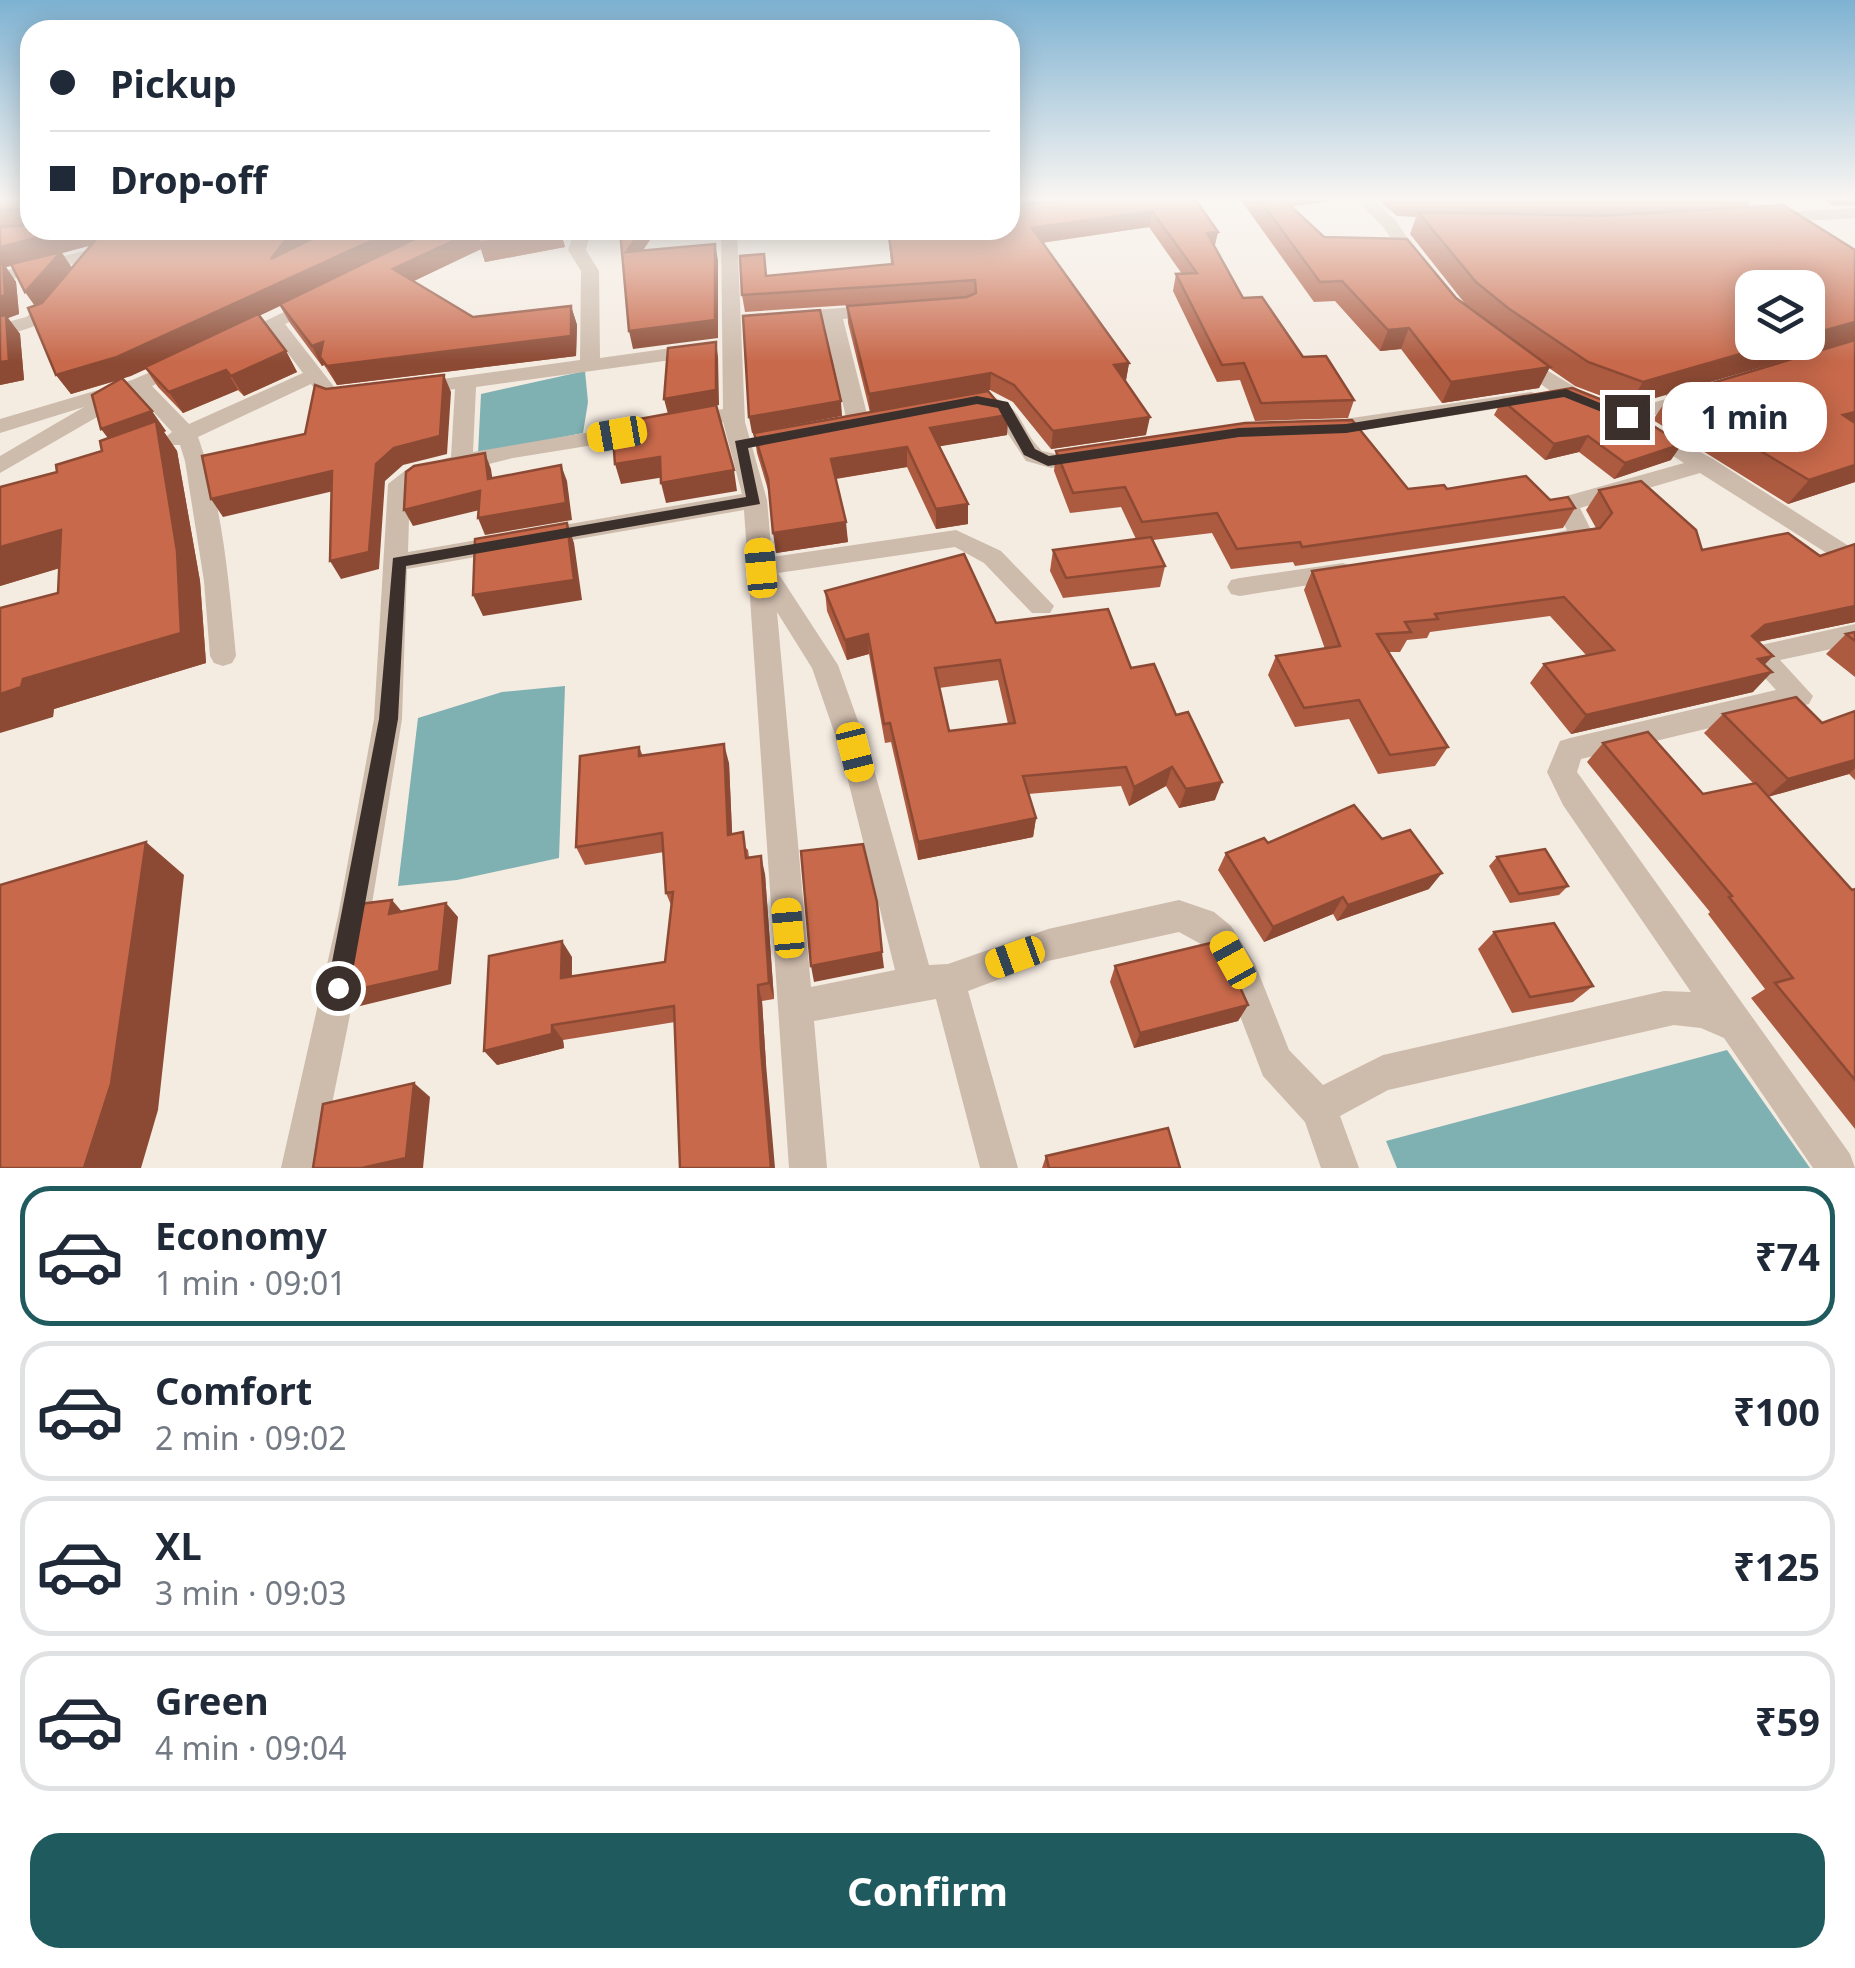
<!DOCTYPE html>
<html lang="en">
<head>
<meta charset="utf-8">
<style>
  :root { --surface:#fff; --page:#f2f2f3; --text:#1f2937; --muted:#747a83; --line:#e0e1e3; --accent:#1f5a5e }
  body { margin:0; font-family:"Noto Sans",sans-serif; background:var(--page); color:var(--text); height:100vh; display:flex; flex-direction:column; font-size:38px; white-space:nowrap }
  * { box-sizing:border-box; margin:0 }
  p { font-size:32px; color:var(--muted) }
  .icon { flex:none; width:55px; height:55px; fill:none; stroke:currentColor; stroke-width:2; stroke-linecap:round; stroke-linejoin:round }
  .map { position:relative; height:1168px; overflow:hidden }
  .side { display:flex; flex-direction:column; background:var(--surface); flex:1 }
  .side>* { flex:none }
  .hud { position:absolute; left:20px; top:20px; width:1000px; height:220px; border-radius:30px; box-shadow:0 5px 25px #0003; display:grid; align-content:center; height:220px; padding:0 30px; background:var(--surface) }
  .controls { position:absolute; left:1735px; top:270px; display:grid; gap:20px }
  .controls a { display:grid; place-items:center; width:90px; height:90px; border-radius:20px; background:var(--surface); box-shadow:0 5px 25px #0003; font-size:50px }
  .end { position:absolute; width:45px; height:45px; margin:-22px; border:12px solid #3b302b; background:#fff; box-shadow:0 0 0 5px #fff }
  .from { border-radius:50% }
  .bubble { position:absolute; height:70px; border-radius:30px; background:var(--surface); box-shadow:0 5px 25px #0003; font-size:32px; font-weight:700; line-height:70px; text-align:center }
  .car { position:absolute; width:30px; height:60px; margin:-30px -15px; border-radius:12px; box-shadow:0 0 8px 2px #0007; background:linear-gradient(#f5c518 24%,#345 0 40%,#f5c518 0 76%,#345 0 86%,#f5c518 0) }
  .hud b { display:flex; align-items:center; gap:35px; height:95px; font-size:38px }
  .hud b+b { border-top:2px solid var(--line) }
  .hud i { width:25px; height:25px; background:var(--text) }
  ul { padding:18px 0 0; list-style:none }
  li { display:flex; align-items:center; gap:30px; height:140px; margin:0 20px 15px; padding:0 10px; border:5px solid var(--line); border-radius:30px }
  li div { flex:1 }
  li b { display:block; font-size:38px }
  li em { font-style:normal; font-weight:700 }
  li.on { border-color:var(--accent) }
  li>.icon { width:90px; height:90px; stroke-width:1.5 }
  .primary-button { display:flex; gap:20px; margin-top:auto; padding:20px 30px }
  .primary-button a { flex:1; height:115px; border-radius:30px; background:var(--accent); color:#fff; font-size:40px; font-weight:700; line-height:115px; text-align:center }
  .map>svg:first-child { display:block }
</style>
</head>
<body>
<div class="map">
<svg width="1855" height="1168" viewBox="0 0 1855 1168">
  <rect width="100%" height="100%" fill="#f4ebe1"/>
  <g fill="#7fb0b2">
    <polygon points="585,371 588,402 583,433 478,454 481,394"/>
    <polygon points="565,686 559,858 457,880 398,886 418,718 502,692"/>
    <polygon points="1727,1050 1810,1168 1397,1168 1386,1141"/>
  </g>
  <g fill="none" stroke-linecap="round" stroke-linejoin="round">
    <g fill="#cdbbac" fill-rule="evenodd">
      <polygon points="1356,199 1373,199 1396,221 1425,264 1422,268 1410,268 1384,228"/>
      <polygon points="1855,208 1855,218 1770,223 1762,218 1770,213"/>
      <polygon points="127,230 108,247 99,242 104,236 0,242 0,232"/>
      <path d="M 575,230 L 591,230 L 586,250 L 599,271 L 600,358 L 700,344 L 710,350 L 700,356 L 476,387 L 473,452 L 643,423 L 654,430 L 643,437 L 513,458 L 421,481 L 410,487 L 408,552 L 742,494 L 723,422 L 687,429 L 676,422 L 679,417 L 723,409 L 721,230 L 737,230 L 745,422 L 767,500 L 772,557 L 956,530 L 1001,551 L 1054,606 L 1050,613 L 1032,613 L 984,563 L 955,547 L 778,573 L 838,665 L 869,752 L 929,965 L 948,964 L 1048,929 L 1179,900 L 1214,912 L 1231,926 L 1255,964 L 1289,1050 L 1323,1085 L 1383,1055 L 1664,991 L 1691,992 L 1563,805 L 1547,772 L 1560,741 L 1570,738 L 1776,690 L 1744,655 L 1748,648 L 1855,624 L 1855,644 L 1780,660 L 1813,696 L 1809,704 L 1581,759 L 1577,772 L 1850,1154 L 1855,1168 L 1813,1168 L 1724,1038 L 1701,1028 L 1674,1025 L 1388,1090 L 1340,1116 L 1359,1168 L 1321,1168 L 1305,1122 L 1263,1076 L 1221,966 L 1208,948 L 1179,932 L 1048,961 L 968,991 L 1018,1168 L 980,1168 L 936,999 L 814,1021 L 827,1168 L 789,1168 L 744,510 L 407,569 L 402,719 L 370,916 L 319,1168 L 281,1168 L 338,916 L 374,719 L 388,484 L 406,470 L 451,457 L 455,389 L 413,395 L 403,389 L 413,383 L 580,360 L 581,271 L 568,250 ZM 777,612 L 812,668 L 841,752 L 895,970 L 811,987 Z"/>
      <polygon points="100,247 106,248 106,256 0,282 0,272"/>
      <path d="M 60,294 L 69,300 C 51,323 28,330 0,336 L 0,324 L 26,317 Z"/>
      <path d="M 315,297 L 324,303 L 322,307 L 285,324 L 335,388 L 361,393 L 364,397 L 361,401 L 321,397 L 311,384 L 198,437 C 223,505 229,584 236,656 L 232,663 L 223,666 L 214,663 L 210,656 L 204,581 L 185,461 L 180,445 L 165,445 L 162,440 L 172,432 L 137,394 L 0,473 L 0,456 L 84,407 L 0,433 L 0,419 L 132,380 L 183,358 L 190,360 L 190,368 L 152,386 L 189,424 L 303,373 L 271,331 L 238,345 L 228,339 Z"/>
      <polygon points="879,305 888,311 886,315 843,319 869,422 858,429 847,422 824,321 789,324 780,318 789,312"/>
      <polygon points="1518,353 1600,402 1590,408 1559,397 1511,363 1508,359"/>
      <polygon points="1694,391 1704,397 1701,401 1627,424 1616,417 1620,412"/>
      <polygon points="1531,392 1538,394 1541,398 1538,402 1324,436 1313,429 1324,422"/>
      <path d="M 986,395 C 1025,405 1018,428 1042,451 L 1056,454 L 1085,448 L 1096,455 L 1093,460 L 1051,468 L 1026,461 L 992,410 L 967,408 L 957,402 L 960,398 Z"/>
      <polygon points="1653,426 1713,459 1855,550 1855,571 1700,473 1580,508 1594,536 1590,542 1555,549 1547,547 1543,541 1547,535 1567,530 1556,510 1563,497 1684,463 1645,438 1642,433"/>
      <polygon points="1343,563 1352,566 1355,572 1352,578 1240,596 1231,594 1227,587 1231,580 1240,578"/>
    </g>
  </g>
  <g fill="#ac5a40" fill-rule="evenodd">
    <path d="M 0,199 L 30,199 L 30,230 L 89,230 L 96,240 L 104,230 L 316,230 L 308,241 L 330,230 L 560,230 L 565,247 L 485,262 L 481,249 L 414,281 L 473,317 L 571,306 L 577,325 L 576,356 L 337,385 L 324,365 L 322,366 L 290,323 L 280,306 L 259,316 L 286,351 L 297,372 L 244,396 L 238,390 L 183,413 L 158,387 L 146,369 L 122,379 L 166,431 L 164,432 L 177,451 L 200,581 L 206,663 L 54,709 L 53,717 L 59,568 L 0,586 L 0,487 L 57,472 L 102,451 L 108,438 L 119,380 L 71,394 L 56,375 L 35,306 L 11,266 L 6,267 L 16,282 L 19,314 L 8,318 L 20,334 L 24,380 L 0,385 ZM 92,245 L 72,268 L 62,253 Z"/>
    <polygon points="1195,199 1218,232 1214,247 1243,298 1303,357 1354,400 1348,418 1255,421 1240,380 1217,382 1173,291 1176,274 1182,274 1149,227 1042,243 1129,363 1126,380 1146,435 1051,449 1013,402 990,390 870,412 848,323 847,306 896,302 745,312 742,295 767,276 891,264 888,230 1011,206"/>
    <polygon points="1240,199 1348,199 1291,206 1324,237 1456,298 1466,305 1410,234 1416,217 1397,216 1377,199 1752,199 1747,207 1783,205 1628,406 1575,386 1549,368 1539,388 1442,403 1401,349 1380,351 1335,301 1314,302"/>
    <polygon points="1823,199 1855,199 1855,205 1833,206"/>
    <polygon points="1855,340 1855,482 1788,504 1653,420 1669,396"/>
    <polygon points="1502,400 1671,460 1614,479 1579,452 1545,460 1494,415"/>
    <polygon points="1008,415 1007,435 939,446 968,504 968,524 936,529 907,467 836,479 848,542 776,553 769,493 757,453 754,433"/>
    <polygon points="1056,451 1408,489 1447,489 1550,500 1575,508 1563,528 1295,566 1293,562 1231,569 1212,533 1153,540 1165,566 1160,587 1063,598 1050,571 1053,550 1136,539 1121,507 1070,513 1054,471"/>
    <polygon points="1599,490 1702,550 1820,556 1855,544 1855,622 1758,642 1773,656 1764,665 1753,692 1571,734 1530,683 1544,664 1586,655 1550,616 1430,632 1427,638 1407,640 1400,652 1388,652 1448,747 1435,766 1378,774 1349,719 1295,727 1268,675 1276,656 1325,649 1304,590 1312,571 1596,528 1586,510"/>
    <path d="M 825,591 L 996,623 L 1131,668 L 1215,800 L 1179,808 L 1166,786 L 1129,806 L 1121,786 L 1028,794 L 1036,818 L 1033,837 L 918,860 L 891,742 L 885,743 L 869,654 L 847,660 L 827,611 ZM 998,680 L 1008,724 L 949,731 L 939,688 Z"/>
    <polygon points="1855,632 1855,677 1826,654 1846,634"/>
    <polygon points="1855,711 1855,780 1849,774 1768,797 1852,890 1855,889 1855,1129 1751,998 1765,989 1708,914 1710,912 1587,762 1603,743 1703,794 1754,784 1704,733 1723,714 1822,723"/>
    <polygon points="639,747 643,756 729,763 732,834 748,850 749,857 765,874 774,999 762,1001 766,1064 675,1022 563,1040 564,1048 497,1065 572,957 572,977 665,962 671,905 666,893 664,852 585,865 576,847"/>
    <polygon points="1382,839 1429,889 1337,921 1333,914 1264,942 1218,870 1226,853 1268,843"/>
    <polygon points="1497,857 1568,886 1559,895 1510,903 1489,866"/>
    <polygon points="1494,932 1593,986 1573,1002 1512,1013 1478,949"/>
    <polygon points="1115,966 1248,1005 1238,1021 1134,1048 1110,982"/>
    <polygon points="1046,1156 1180,1168 1042,1168"/>
  </g>
  <g fill="#8c4a34">
    <polygon points="1010,199 1061,199 1010,204"/>
    <polygon points="1271,199 1348,199 1269,209"/>
    <polygon points="1152,211 1149,227 1031,244 1032,228"/>
    <polygon points="66,230 89,230 96,240 92,245 62,253 72,268 37,309 25,292 61,253 6,267 16,282 19,314 8,318 20,334 24,380 0,385 0,247"/>
    <polygon points="293,230 316,230 281,278 271,259"/>
    <polygon points="395,230 441,230 131,376 71,394 56,375"/>
    <polygon points="476,230 560,230 565,247 485,262 481,249 401,287 393,269"/>
    <polygon points="642,230 657,230 630,269 626,252"/>
    <polygon points="1218,232 1214,249 1207,233"/>
    <polygon points="715,244 718,260 718,338 633,349 629,331"/>
    <polygon points="571,306 577,325 576,356 337,385 327,366"/>
    <polygon points="1855,322 1855,340 1628,406 1643,382 1782,342 1808,342 1808,335"/>
    <polygon points="1409,328 1401,349 1380,351 1388,330"/>
    <polygon points="323,342 320,357 324,365 322,366 312,346"/>
    <polygon points="716,342 718,357 719,405 668,414 664,399"/>
    <polygon points="286,351 297,372 244,396 231,376"/>
    <polygon points="1129,363 1126,380 1114,365"/>
    <polygon points="1550,367 1539,388 1442,403 1451,382"/>
    <polygon points="226,370 238,390 183,413 169,392"/>
    <polygon points="991,373 990,390 870,412 869,394"/>
    <polygon points="444,375 451,392 447,454 403,465 385,481 379,569 341,579 330,561 376,464"/>
    <polygon points="841,401 842,416 752,433 749,417"/>
    <polygon points="152,411 166,431 164,432 177,451 200,581 206,663 54,709 53,717 0,733 0,694 23,679 117,450 101,429"/>
    <polygon points="1855,412 1855,430 1843,415"/>
    <polygon points="1008,415 1007,435 930,448 930,428"/>
    <polygon points="1150,417 1146,435 1051,449 1053,431"/>
    <polygon points="1588,436 1579,452 1545,460 1554,444"/>
    <polygon points="1682,444 1671,460 1614,479 1625,463"/>
    <polygon points="907,447 907,467 833,479 831,459"/>
    <polygon points="485,453 491,469 495,496 488,479"/>
    <polygon points="660,457 665,477 621,484 615,464"/>
    <polygon points="561,465 567,481 572,520 485,535 478,518"/>
    <polygon points="1855,465 1855,482 1788,504 1809,480"/>
    <polygon points="734,470 737,491 666,503 661,483"/>
    <polygon points="332,471 342,489 223,517 211,499"/>
    <polygon points="480,491 488,508 413,526 404,510"/>
    <polygon points="968,504 968,524 936,529 936,509"/>
    <polygon points="846,522 848,542 776,553 773,533"/>
    <polygon points="567,523 574,543 582,600 483,616 473,595"/>
    <polygon points="61,530 87,560 0,586 0,547"/>
    <polygon points="1855,606 1855,622 1747,644 1752,636 1765,625"/>
    <polygon points="868,634 869,654 847,660 845,640"/>
    <polygon points="1773,656 1754,675 1758,659"/>
    <polygon points="1772,672 1753,692 1571,734 1586,715"/>
    <polygon points="724,744 729,763 733,853 728,835"/>
    <polygon points="1855,760 1855,768 1849,774 1767,797 1788,779"/>
    <polygon points="1172,767 1166,786 1129,806 1134,787"/>
    <polygon points="1222,782 1215,800 1179,808 1186,789"/>
    <polygon points="1036,818 1033,837 918,860 918,842"/>
    <polygon points="146,842 184,875 158,1110 141,1168 84,1168"/>
    <polygon points="761,856 765,874 774,999 769,983"/>
    <polygon points="1442,873 1429,889 1337,921 1348,905"/>
    <polygon points="1343,897 1333,914 1264,942 1273,927"/>
    <polygon points="392,900 404,914 389,914"/>
    <polygon points="446,903 458,917 451,984 356,1007 341,993"/>
    <polygon points="562,941 572,957 571,994 561,978"/>
    <polygon points="882,952 884,968 814,982 811,966"/>
    <polygon points="758,985 762,1001 766,1064 775,1168 771,1168 761,1049"/>
    <polygon points="1248,1005 1238,1021 1134,1048 1140,1033"/>
    <polygon points="552,1025 563,1040 564,1048 497,1065 484,1051"/>
    <polygon points="414,1083 430,1097 423,1168 362,1168"/>
  </g>
  <g fill="#c8694b" stroke="#8c4a34" stroke-width="2.5" fill-rule="evenodd">
    <polygon points="0,199 30,199 30,209 0,210"/>
    <polygon points="1072,199 1195,199 1218,232 1207,233 1243,298 1262,297 1303,357 1326,356 1354,400 1261,403 1244,363 1222,365 1176,274 1197,273 1152,211 1032,228 1129,363 1114,365 1150,417 1053,431 1014,385 991,373 869,394 847,306 967,297 976,293 975,280 742,295 740,256 764,254 766,276 893,264 888,230 1010,230 1010,204 1011,206"/>
    <polygon points="1259,199 1283,199 1324,237 1407,239 1456,298 1550,367 1451,382 1409,328 1388,330 1342,281 1320,282"/>
    <polygon points="1492,199 1634,199 1598,201"/>
    <polygon points="1783,205 1855,250 1855,322 1808,335 1808,288 1752,288 1752,342 1782,342 1643,382 1588,362 1508,308 1476,282 1418,212 1600,216"/>
    <polygon points="30,225 30,230 66,230 0,247 0,227"/>
    <polygon points="104,230 293,230 271,259 330,230 395,230 117,357 56,375 28,308 42,303"/>
    <polygon points="433,230 553,230 479,243 476,230 393,269 473,317 571,306 571,336 327,366 320,357 323,342 312,346 280,304"/>
    <polygon points="620,230 642,230 626,252 715,244 715,320 629,331"/>
    <polygon points="61,252 25,292 11,264"/>
    <polygon points="3,263 5,295 0,297 0,264"/>
    <polygon points="820,310 841,401 749,417 743,316"/>
    <polygon points="258,314 286,351 231,376 226,370 169,392 145,367"/>
    <polygon points="6,315 9,361 0,362 0,316"/>
    <polygon points="1855,340 1855,412 1843,415 1855,423 1855,465 1809,480 1669,396"/>
    <polygon points="716,342 716,390 664,399 668,348"/>
    <polygon points="444,375 440,436 394,448 376,464 369,552 330,561 332,471 211,499 202,456 305,434 315,385 326,389"/>
    <polygon points="122,378 152,411 101,429 92,395"/>
    <polygon points="1572,388 1628,410 1682,444 1625,463 1588,436 1554,444 1502,400"/>
    <polygon points="988,391 1008,415 930,428 968,504 936,509 907,447 831,459 846,522 773,533 768,479 754,433"/>
    <polygon points="716,405 734,470 661,483 660,457 615,464 612,424"/>
    <polygon points="1352,420 1408,489 1444,485 1447,489 1526,476 1550,500 1568,497 1575,508 1302,547 1300,542 1237,549 1217,513 1142,522 1125,487 1073,493 1056,451 1245,423"/>
    <polygon points="156,421 177,551 181,633 23,679 21,687 0,694 0,608 58,593 61,530 0,547 0,487 57,472 56,465 102,451 100,441"/>
    <polygon points="485,453 488,479 561,465 566,503 478,518 480,491 404,510 406,472 414,466"/>
    <polygon points="1641,481 1696,530 1702,550 1788,533 1820,556 1855,544 1855,606 1765,625 1752,636 1773,656 1758,659 1772,672 1586,715 1544,664 1614,650 1564,597 1435,614 1438,619 1405,622 1411,632 1377,634 1448,747 1390,755 1359,700 1304,708 1276,656 1340,646 1312,571 1600,528 1612,513 1599,490"/>
    <polygon points="567,523 574,580 473,595 475,539"/>
    <polygon points="1151,537 1165,566 1066,578 1053,550"/>
    <path d="M 964,554 L 996,623 L 1108,609 L 1131,668 L 1154,664 L 1176,715 L 1188,712 L 1222,782 L 1186,789 L 1172,767 L 1134,787 L 1126,767 L 1023,776 L 1036,818 L 918,842 L 890,723 L 884,724 L 868,634 L 845,640 L 825,591 ZM 1000,660 L 1015,723 L 949,731 L 935,668 Z"/>
    <polygon points="1855,632 1855,641 1846,634"/>
    <polygon points="1796,697 1822,723 1855,711 1855,760 1788,779 1723,714"/>
    <polygon points="1648,732 1703,794 1756,783 1852,890 1855,889 1855,1080 1775,983 1793,978 1729,897 1732,896 1603,743"/>
    <polygon points="724,744 728,835 743,832 746,858 761,856 769,983 758,985 761,1049 771,1168 680,1168 674,1006 552,1025 552,1034 484,1051 489,956 562,941 561,978 665,962 673,892 666,893 662,833 576,847 580,756 639,747 639,756"/>
    <polygon points="1354,805 1382,839 1410,830 1442,873 1348,905 1343,897 1273,927 1226,853 1264,838 1268,843"/>
    <polygon points="146,842 111,1084 84,1168 0,1168 0,885"/>
    <polygon points="863,844 877,902 882,952 811,966 801,851"/>
    <polygon points="1545,849 1568,886 1519,894 1497,857"/>
    <polygon points="392,900 389,914 446,903 439,971 341,993 360,904"/>
    <polygon points="1554,923 1593,986 1530,997 1494,932"/>
    <polygon points="1219,941 1248,1005 1140,1033 1115,966"/>
    <polygon points="414,1083 406,1158 362,1168 313,1168 323,1104"/>
    <polygon points="1168,1128 1180,1168 1049,1168 1046,1156"/>
  </g>
  <linearGradient id="sky" x2="0" y2="1"><stop stop-color="#7eb2d2"/><stop offset="0.55" stop-color="#faf6f2"/><stop offset="1" stop-color="#faf6f2" stop-opacity="0"/></linearGradient>
  <rect width="1855" height="362" fill="url(#sky)"/>
  <polygon fill="#3b302b" points="1566,389 1634,417 1622,420 1564,397 1346,433 1239,437 1048,466 1024,455 998,408 977,404 748,448 760,504 406,566 398,719 350,988 346,996 338,999 331,996 327,988 379,719 393,558 746,497 735,441 977,396 1008,402 1035,449 1049,456 1239,428 1346,424"/>
</svg>
<div class="controls">
<a><svg class="icon" aria-label="layers" viewBox="0 0 24 24"><path d="M12 4l9 5-9 5-9-5zM3 14l9 5 9-5"/></svg></a>
</div>
<i class="end from" style="left:338px;top:988px"></i>
<i class="end" style="left:1627px;top:417px"></i>
<div class="bubble" style="left:1662px;top:382px;width:165px">1 min</div>
<i class="car" style="left:617px;top:434px;rotate:260deg"></i>
<i class="car" style="left:761px;top:568px;rotate:355deg"></i>
<i class="car" style="left:855px;top:752px;rotate:166deg"></i>
<i class="car" style="left:788px;top:928px;rotate:355deg"></i>
<i class="car" style="left:1015px;top:957px;rotate:250deg"></i>
<i class="car" style="left:1233px;top:960px;rotate:331deg"></i>
<div class="hud">
<b><i class="from"></i>Pickup</b>
<b><i></i>Drop-off</b>
</div>
</div>
<section class="side">
<ul>
<li class="on"><svg class="icon" aria-label="car" viewBox="0 0 24 24"><path d="M5 17H2v-5l4-1 3-4h7l3 4 3 1v5h-3M9 17h6M6 11h13"/><circle cx="7" cy="17" r="2"/><circle cx="17" cy="17" r="2"/></svg><div><b>Economy</b><p>1 min · 09:01</p></div><em>₹74</em></li>
<li><svg class="icon" aria-label="car" viewBox="0 0 24 24"><path d="M5 17H2v-5l4-1 3-4h7l3 4 3 1v5h-3M9 17h6M6 11h13"/><circle cx="7" cy="17" r="2"/><circle cx="17" cy="17" r="2"/></svg><div><b>Comfort</b><p>2 min · 09:02</p></div><em>₹100</em></li>
<li><svg class="icon" aria-label="car" viewBox="0 0 24 24"><path d="M5 17H2v-5l4-1 3-4h7l3 4 3 1v5h-3M9 17h6M6 11h13"/><circle cx="7" cy="17" r="2"/><circle cx="17" cy="17" r="2"/></svg><div><b>XL</b><p>3 min · 09:03</p></div><em>₹125</em></li>
<li><svg class="icon" aria-label="car" viewBox="0 0 24 24"><path d="M5 17H2v-5l4-1 3-4h7l3 4 3 1v5h-3M9 17h6M6 11h13"/><circle cx="7" cy="17" r="2"/><circle cx="17" cy="17" r="2"/></svg><div><b>Green</b><p>4 min · 09:04</p></div><em>₹59</em></li>
</ul>
<div class="primary-button"><a>Confirm</a></div>
</section>
</body>
</html>
